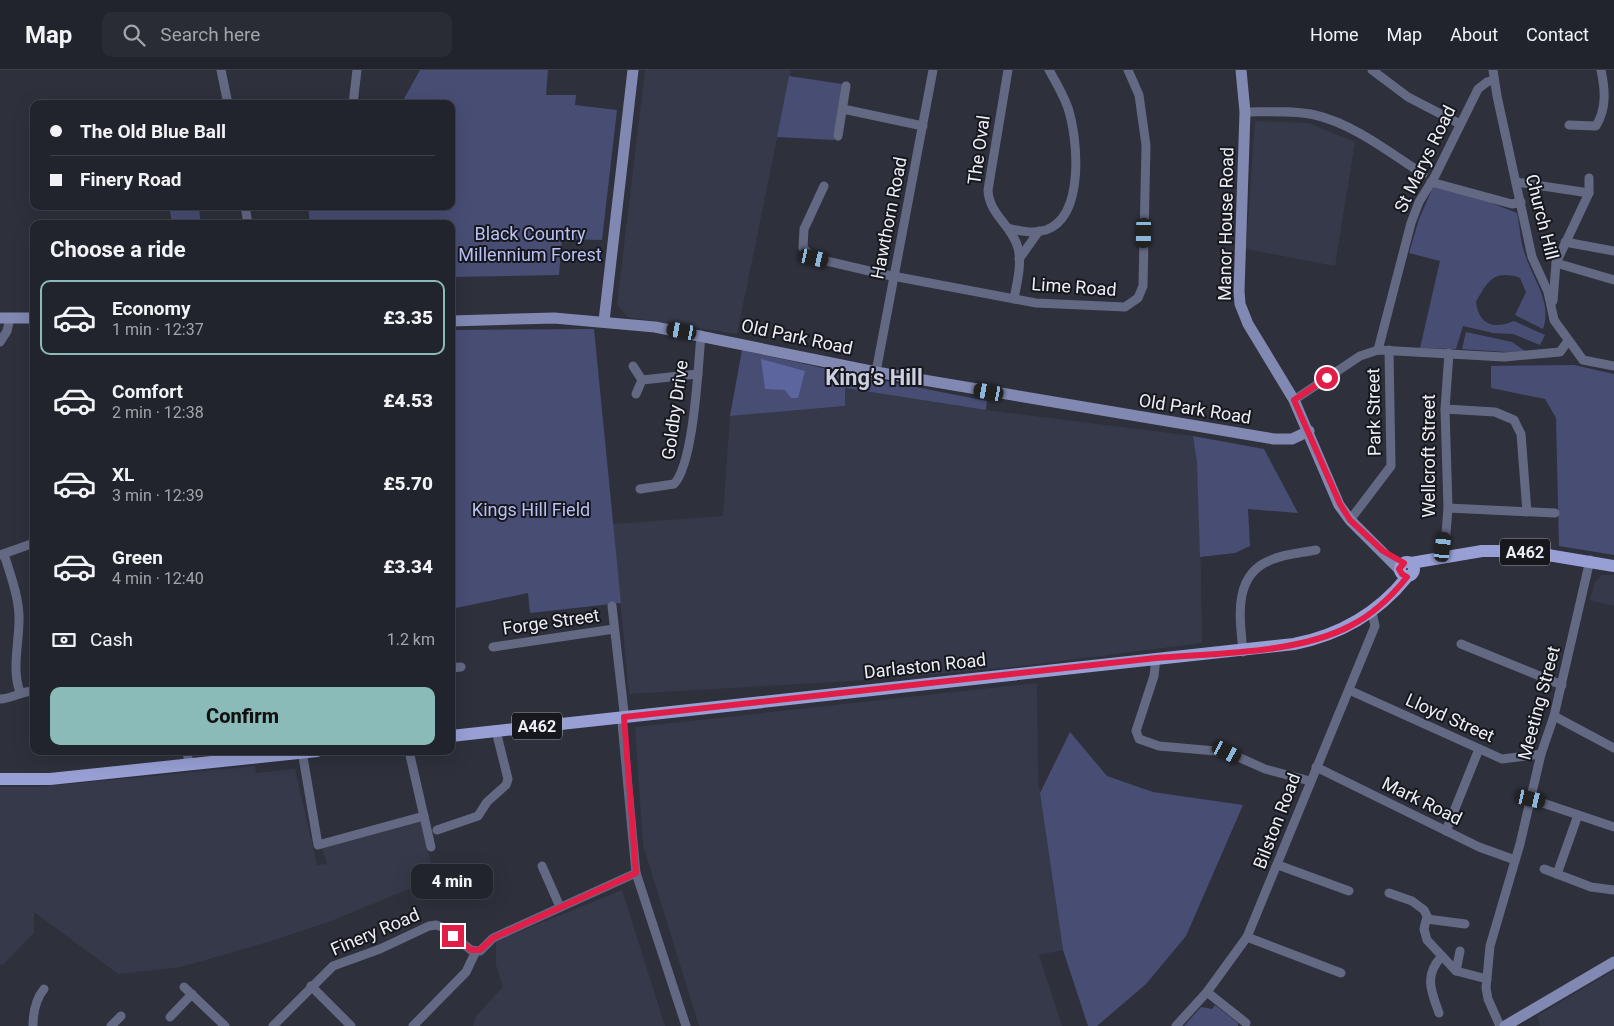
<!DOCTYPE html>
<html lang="en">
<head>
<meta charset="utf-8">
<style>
  :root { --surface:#22242d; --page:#2a2c35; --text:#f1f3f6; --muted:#a2a4aa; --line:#3f4149; --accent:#8bbbb9 }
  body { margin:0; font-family:Roboto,sans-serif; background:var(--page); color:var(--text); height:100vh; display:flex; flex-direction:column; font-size:19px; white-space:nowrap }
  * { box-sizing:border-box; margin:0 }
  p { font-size:16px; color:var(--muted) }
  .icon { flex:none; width:28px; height:28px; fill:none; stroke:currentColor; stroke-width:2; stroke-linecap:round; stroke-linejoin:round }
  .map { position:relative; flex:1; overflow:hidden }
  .details { position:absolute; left:30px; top:150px; width:425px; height:535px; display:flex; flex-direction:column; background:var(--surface); border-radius:10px; box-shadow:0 5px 20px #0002,0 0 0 1px var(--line) }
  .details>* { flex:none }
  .banner { position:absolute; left:30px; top:30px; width:425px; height:110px; border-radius:10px; box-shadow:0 5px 20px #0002,0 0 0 1px var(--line); display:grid; align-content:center; height:110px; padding:0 20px; background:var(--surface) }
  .end { position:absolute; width:22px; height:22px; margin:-11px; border:6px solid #e11d48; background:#fff; box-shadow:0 0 0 2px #fff }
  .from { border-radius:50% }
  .bubble { position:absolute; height:35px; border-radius:10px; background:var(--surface); box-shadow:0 5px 20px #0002,0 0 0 1px var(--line); font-size:16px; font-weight:800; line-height:35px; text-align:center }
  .car { position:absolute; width:15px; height:30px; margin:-15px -8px; border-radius:6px; box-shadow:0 0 4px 1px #0007; background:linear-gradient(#222 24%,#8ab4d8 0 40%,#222 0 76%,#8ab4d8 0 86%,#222 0) }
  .banner b { display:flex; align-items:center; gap:18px; height:48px; font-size:19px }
  .banner b+b { border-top:1px solid var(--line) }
  .banner i { width:12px; height:12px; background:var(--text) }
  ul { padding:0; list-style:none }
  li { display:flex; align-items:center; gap:15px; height:75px; margin:0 10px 8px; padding:0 10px; border:2px solid transparent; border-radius:10px }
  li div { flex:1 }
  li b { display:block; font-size:19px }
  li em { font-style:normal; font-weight:800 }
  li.selected { border-color:var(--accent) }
  li>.icon { width:45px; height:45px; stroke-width:1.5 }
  h2 { padding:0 20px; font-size:22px; line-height:60px }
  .pay { display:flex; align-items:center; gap:12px; height:55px; padding:0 20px; font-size:19px }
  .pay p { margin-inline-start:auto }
  .button { display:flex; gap:10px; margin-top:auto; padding:10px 20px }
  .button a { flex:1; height:58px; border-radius:10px; background:var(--accent); color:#111; font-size:20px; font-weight:800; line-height:58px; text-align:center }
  header { display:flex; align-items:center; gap:30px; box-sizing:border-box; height:70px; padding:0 25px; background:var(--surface); border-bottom:1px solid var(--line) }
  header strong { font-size:24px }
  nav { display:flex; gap:28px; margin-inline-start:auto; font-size:18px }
  .search { width:350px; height:45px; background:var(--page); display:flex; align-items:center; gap:12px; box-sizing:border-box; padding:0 18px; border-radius:10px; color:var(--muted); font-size:19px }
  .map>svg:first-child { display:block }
</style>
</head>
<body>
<header>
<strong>Map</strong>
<div class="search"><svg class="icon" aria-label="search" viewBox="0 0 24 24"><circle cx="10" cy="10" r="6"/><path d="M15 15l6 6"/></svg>Search here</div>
<nav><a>Home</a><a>Map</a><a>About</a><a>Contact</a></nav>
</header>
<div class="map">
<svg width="1614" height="956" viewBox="0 0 1614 956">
  <rect width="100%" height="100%" fill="#2e303c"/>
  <g fill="#36394a">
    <polygon points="645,0 791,0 737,264 627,247 617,234"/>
    <polygon points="1255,51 1308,53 1355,72 1335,196 1246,179"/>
    <polygon points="845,318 986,340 1193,366 1197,393 1200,451 1202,573 1014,597 868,610 629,624 613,454 723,446 730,346 845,336"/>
    <polygon points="1602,505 1614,505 1614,536 1590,530 1595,512"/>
    <polygon points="1037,613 1038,709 1063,880 1039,885 1062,956 699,956 643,775 635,657"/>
    <polygon points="255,696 256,703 295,699 317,795 327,794 322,777 420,750 434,806 416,816 331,851 268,872 181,897 118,904 34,842 34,863 4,894 0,895 0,717 38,717"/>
    <polygon points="622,820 665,956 473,956 476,946 503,917 496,895 496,871"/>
    <polygon points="1614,900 1614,956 1540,956 1537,946"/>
  </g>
  <g fill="#484d74">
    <polygon points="420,0 548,0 546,25 576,25 575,35 617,40 602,170 562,169 559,205 451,207 451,154 310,154 308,136 451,136 451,34 401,34"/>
    <polygon points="789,6 842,14 834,70 777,67"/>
    <path d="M 1433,117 L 1489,132 L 1517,143 C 1520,156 1520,169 1524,181 C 1531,207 1553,231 1543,259 L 1515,245 L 1526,222 L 1520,208 C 1494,199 1487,212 1476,232 C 1479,256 1495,259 1514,251 L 1545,265 L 1540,275 L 1513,264 L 1493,263 L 1463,256 L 1456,279 L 1420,278 L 1440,191 L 1409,183 L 1419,149 Z"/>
    <polygon points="169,136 199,136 200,149 172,153"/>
    <polygon points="594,259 621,533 530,543 528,523 451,539 451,260"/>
    <polygon points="1466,262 1512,272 1525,281 1506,282 1462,279"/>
    <polygon points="742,280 845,303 987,331 986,340 845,318 845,336 730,346"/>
    <polygon points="1574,295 1614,304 1614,485 1559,476 1556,348 1545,329 1491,318 1491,296"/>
    <polygon points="1193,366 1264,379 1298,443 1248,439 1250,476 1235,483 1200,487 1197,393"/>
    <polygon points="1070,662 1107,706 1153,722 1243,735 1186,866 1146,914 1097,956 1088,956 1063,880 1040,723"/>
    <polygon points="1215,935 1238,953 1238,956 1184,956 1201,937 1212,939"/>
  </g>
  <polygon fill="#5d659f" points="761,289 805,301 798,328 791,328 785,320 765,319"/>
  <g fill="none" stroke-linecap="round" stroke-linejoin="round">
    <g stroke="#646983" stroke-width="9">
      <polyline points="221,0 228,34"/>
      <path d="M 1008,0 L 988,120 C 989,145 1012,155 1018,178 C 1022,195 1017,212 1014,229"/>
      <polyline points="1372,0 1408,27 1460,54"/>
      <polyline points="1493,0 1497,26 1532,187 1548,222 1554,250 1583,290 1614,296"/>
      <polyline points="353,34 357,0"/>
      <polyline points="843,39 923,56"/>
      <path d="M 1245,42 C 1267,42 1293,40 1315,45 C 1354,54 1390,83 1423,104"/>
      <path d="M 1569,55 L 1596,56 C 1607,38 1605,19 1601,0"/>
      <polyline points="838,66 846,16"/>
      <polyline points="1431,112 1512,134 1521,132"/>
      <polyline points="1516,112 1589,123"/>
      <polyline points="824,116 804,159 803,178 814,188 882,204 1036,233 1125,237 1138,228 1143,216 1146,75 1139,25 1128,0"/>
      <polyline points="245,136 248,154"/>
      <path d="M 1008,158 C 1020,161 1033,164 1046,160 C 1085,146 1078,69 1068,38 C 1063,24 1056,12 1049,0"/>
      <polyline points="1565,172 1614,181"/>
      <polyline points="1019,189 1039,161"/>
      <polyline points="1556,193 1614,210"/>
      <polyline points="1553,231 1556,193 1589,123 1589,108"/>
      <polyline points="0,272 7,261 10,248"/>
      <polyline points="1378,280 1411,153 1419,132 1435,106 1478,19 1487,12 1494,10"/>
      <polyline points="633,296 642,310 636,324"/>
      <polyline points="876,302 933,0"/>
      <polyline points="642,310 698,304"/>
      <polyline points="1294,330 1360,286 1378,280 1504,287 1560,282 1568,271"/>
      <polyline points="1445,339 1495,342 1514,350 1521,364 1527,442"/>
      <path d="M 640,419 L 674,414 C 694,393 698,297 701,265"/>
      <polyline points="1448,438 1555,443"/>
      <polyline points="1350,450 1391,396 1389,280"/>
      <path d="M 4,484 C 10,504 18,524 19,545 C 20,569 11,599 20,622"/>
      <polyline points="0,485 34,473"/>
      <polyline points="1444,489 1448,438 1445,339 1449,283"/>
      <polyline points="612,536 624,642 622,653 636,803 686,956"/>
      <polyline points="1461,574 1562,615"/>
      <polyline points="493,577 614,559"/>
      <path d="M 1243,582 C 1240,549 1232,505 1271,490 C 1284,484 1301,483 1316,480"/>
      <polyline points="1156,588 1154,606 1136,661 1139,669 1159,676 1227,682 1265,699 1310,711"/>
      <polyline points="451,598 461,597"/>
      <polyline points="1349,620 1502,689 1541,684"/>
      <path d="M 0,629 C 12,629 21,621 34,621"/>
      <polyline points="1554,646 1614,678"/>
      <polyline points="187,681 189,695"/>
      <polyline points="302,681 318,775 424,746"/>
      <polyline points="409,681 431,777"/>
      <polyline points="1316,697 1479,777 1515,790"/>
      <polyline points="1531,729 1614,757"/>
      <polyline points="1578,745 1557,804 1591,817 1614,820"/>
      <polyline points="437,760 478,746 487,732 506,715 508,709 496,661"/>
      <polyline points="1446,761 1479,679"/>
      <polyline points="1278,795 1349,821"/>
      <polyline points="542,796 560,837"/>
      <polyline points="1544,799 1557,804"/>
      <polyline points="1389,823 1412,831 1424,840 1427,846 1424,859 1427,870 1456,901 1487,909"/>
      <polyline points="1427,849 1465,854"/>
      <polyline points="1247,867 1341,903"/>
      <polyline points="1456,901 1460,881"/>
      <polyline points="311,916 351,956"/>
      <polyline points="184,917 225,956"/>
      <polyline points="1207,922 1246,953"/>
      <path d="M 1439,943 C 1431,921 1424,906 1441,887"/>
      <polyline points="170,947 192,924"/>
      <path d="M 33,956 C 33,942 35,930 44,919"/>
      <polyline points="111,956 121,946"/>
      <polyline points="273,956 333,896 380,879 429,856 436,855 442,857 471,880 480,881 493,868 636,803"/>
      <polyline points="413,956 466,902 476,881"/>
      <polyline points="1176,956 1207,922 1247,867 1375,556 1372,542"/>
      <polyline points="1500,956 1488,929 1486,918 1490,876 1520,774 1541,684 1554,646 1590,490"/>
    </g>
    <g stroke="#8188b1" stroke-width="11">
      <polyline points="1241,0 1245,42 1239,221 1240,234 1248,254 1294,330 1339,435 1350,450 1399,499"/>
      <polyline points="0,248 34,248"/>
      <polyline points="451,251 554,248 655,257 876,302 1274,369 1292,369 1309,361"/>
      <polyline points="604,251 633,0"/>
      <polyline points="1505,956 1614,892"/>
    </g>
    <g stroke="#979fd4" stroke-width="12">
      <circle cx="1407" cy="499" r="7"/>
      <polyline points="1411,493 1482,481 1505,481 1530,482 1614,496"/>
      <path d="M 451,666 L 1294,574 C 1340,565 1378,543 1407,507"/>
      <polyline points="0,709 50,709 317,681"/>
    </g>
  </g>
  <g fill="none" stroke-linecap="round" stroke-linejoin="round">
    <path stroke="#e11d48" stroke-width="6" d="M 453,866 L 471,880 L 480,880 L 493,868 L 636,803 L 624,647 L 1156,588 C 1215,583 1297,584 1350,556 C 1372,545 1392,526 1407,507 L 1402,504 L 1399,499 L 1404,493 L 1383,481 L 1350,450 L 1340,434 L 1294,330 L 1327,308"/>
  </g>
  <g text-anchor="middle" stroke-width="4" stroke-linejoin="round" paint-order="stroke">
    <g fill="#17181e" stroke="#acaeb5" stroke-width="1">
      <rect x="1500" y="468.5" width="50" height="27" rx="4"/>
      <rect x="512" y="642.5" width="50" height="27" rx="4"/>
    </g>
    <g font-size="16" font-weight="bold" fill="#eceef6">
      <text x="1525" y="488">A462</text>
      <text x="537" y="662">A462</text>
    </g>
    <g font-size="18" fill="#eceef6" stroke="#17181e">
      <text transform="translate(979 80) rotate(-82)" y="6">The Oval</text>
      <text transform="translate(1425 89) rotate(-64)" y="6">St Marys Road</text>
      <text transform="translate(1542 147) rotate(76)" y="6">Church Hill</text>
      <text transform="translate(889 148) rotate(-79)" y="6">Hawthorn Road</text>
      <text transform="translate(1226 154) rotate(-89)" y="6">Manor House Road</text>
      <text transform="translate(1074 217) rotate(4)" y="6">Lime Road</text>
      <text transform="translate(797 267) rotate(12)" y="6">Old Park Road</text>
      <text transform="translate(1195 339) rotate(9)" y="6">Old Park Road</text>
      <text transform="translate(675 340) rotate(-82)" y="6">Goldby Drive</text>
      <text transform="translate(1374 342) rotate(-91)" y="6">Park Street</text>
      <text transform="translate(1429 386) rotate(-90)" y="6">Wellcroft Street</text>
      <text transform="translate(551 552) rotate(-8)" y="6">Forge Street</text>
      <text transform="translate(925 596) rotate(-6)" y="6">Darlaston Road</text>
      <text transform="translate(1539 633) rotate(-75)" y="6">Meeting Street</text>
      <text transform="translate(1450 648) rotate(24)" y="6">Lloyd Street</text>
      <text transform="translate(1422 731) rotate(26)" y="6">Mark Road</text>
      <text transform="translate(1277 751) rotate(-69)" y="6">Bilston Road</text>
      <text transform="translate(375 862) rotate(-23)" y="6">Finery Road</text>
    </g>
    <g font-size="18" fill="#b9c1f5" stroke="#17181e">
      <text x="530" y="170">Black Country<tspan x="530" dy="21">Millennium Forest</tspan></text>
      <text x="531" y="446">Kings Hill Field</text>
    </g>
    <g font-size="22" font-weight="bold" fill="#cdd0e0" stroke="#17181e">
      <text x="874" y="315">King’s Hill</text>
    </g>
  </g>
</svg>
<i class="end from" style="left:1327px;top:308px"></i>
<i class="end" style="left:453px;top:866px"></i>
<div class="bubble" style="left:411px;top:794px;width:82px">4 min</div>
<i class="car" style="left:1144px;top:163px;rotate:181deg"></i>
<i class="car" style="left:814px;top:188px;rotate:103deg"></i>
<i class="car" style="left:682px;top:261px;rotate:280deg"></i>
<i class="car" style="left:989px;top:322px;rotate:280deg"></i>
<i class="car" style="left:1443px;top:477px;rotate:6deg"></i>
<i class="car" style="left:1227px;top:682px;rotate:118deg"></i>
<i class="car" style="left:1531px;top:729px;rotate:103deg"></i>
<div class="banner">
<b><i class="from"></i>The Old Blue Ball</b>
<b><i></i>Finery Road</b>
</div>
<section class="details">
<h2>Choose a ride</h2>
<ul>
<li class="selected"><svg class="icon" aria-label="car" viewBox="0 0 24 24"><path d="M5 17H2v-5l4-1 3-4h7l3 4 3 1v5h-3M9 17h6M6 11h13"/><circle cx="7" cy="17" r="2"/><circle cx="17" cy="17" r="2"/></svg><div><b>Economy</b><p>1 min · 12:37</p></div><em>£3.35</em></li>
<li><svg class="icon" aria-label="car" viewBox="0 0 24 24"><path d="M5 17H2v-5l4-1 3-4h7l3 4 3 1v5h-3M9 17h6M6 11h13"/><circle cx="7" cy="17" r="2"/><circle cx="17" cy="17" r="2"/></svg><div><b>Comfort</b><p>2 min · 12:38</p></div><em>£4.53</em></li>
<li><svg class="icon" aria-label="car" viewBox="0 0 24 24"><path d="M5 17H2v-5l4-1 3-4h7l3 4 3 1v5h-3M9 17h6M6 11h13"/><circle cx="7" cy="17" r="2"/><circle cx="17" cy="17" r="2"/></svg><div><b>XL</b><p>3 min · 12:39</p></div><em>£5.70</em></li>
<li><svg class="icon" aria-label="car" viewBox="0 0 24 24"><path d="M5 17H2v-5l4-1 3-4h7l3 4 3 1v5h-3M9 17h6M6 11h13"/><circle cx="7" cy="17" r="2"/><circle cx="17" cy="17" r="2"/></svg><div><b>Green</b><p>4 min · 12:40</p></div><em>£3.34</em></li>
</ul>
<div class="pay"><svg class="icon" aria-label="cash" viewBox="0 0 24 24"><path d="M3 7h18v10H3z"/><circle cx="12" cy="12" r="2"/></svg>Cash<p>1.2 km</p></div>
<div class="button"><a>Confirm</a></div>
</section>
</div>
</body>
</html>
